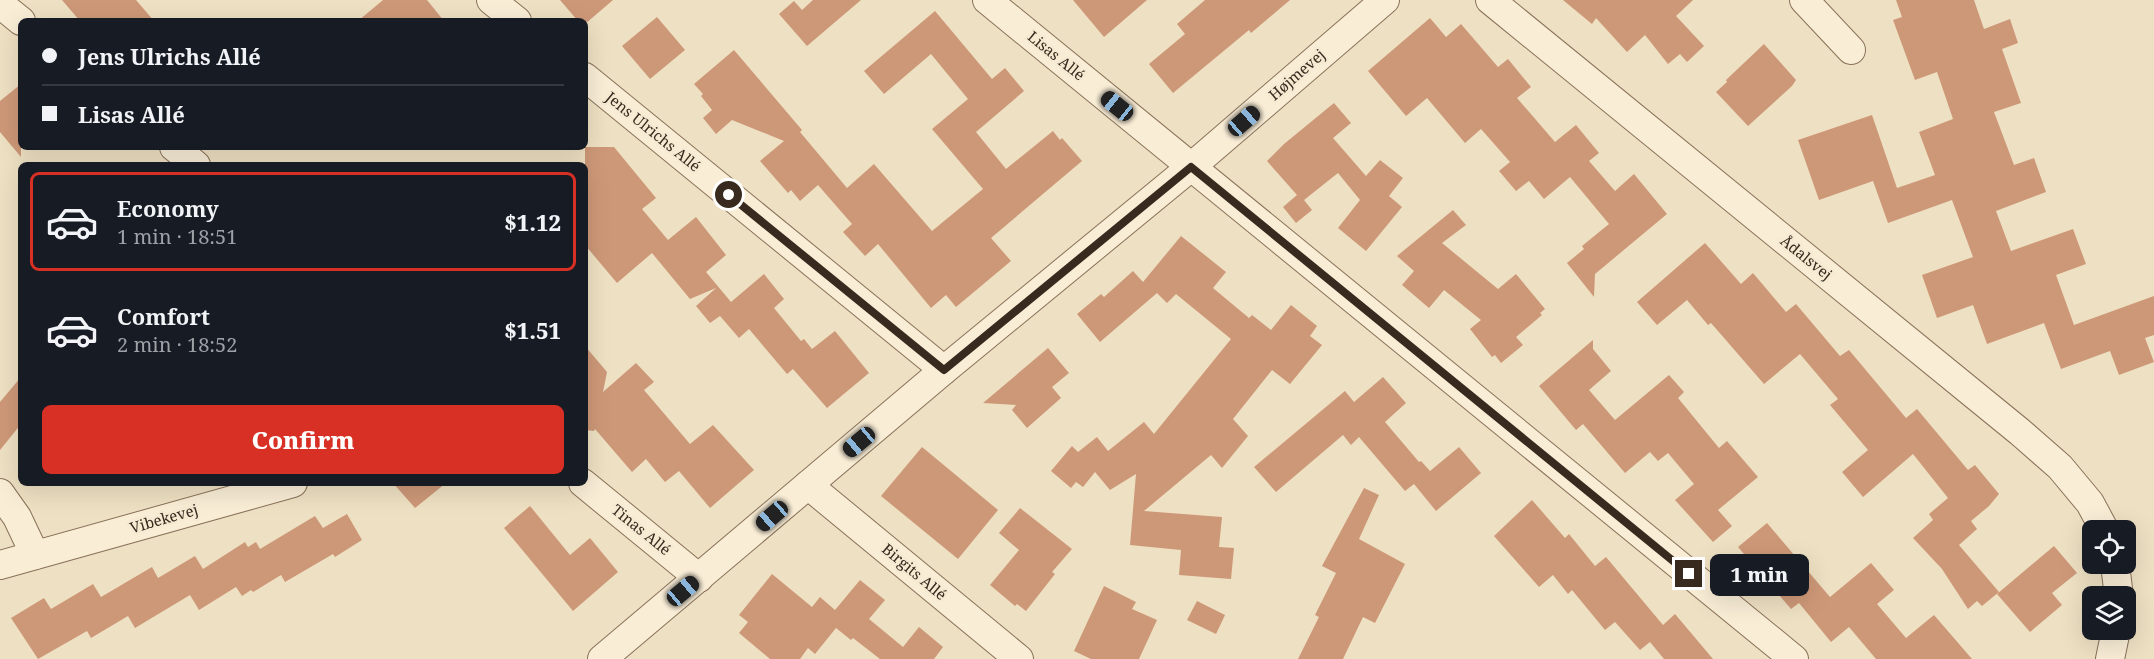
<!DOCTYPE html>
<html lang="en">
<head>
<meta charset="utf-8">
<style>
  :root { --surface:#171b24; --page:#20242c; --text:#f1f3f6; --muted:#9ea1a6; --line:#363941; --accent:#d93025 }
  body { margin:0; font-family:"Noto Serif",serif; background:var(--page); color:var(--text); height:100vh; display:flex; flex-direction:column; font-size:22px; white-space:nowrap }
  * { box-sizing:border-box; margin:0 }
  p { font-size:20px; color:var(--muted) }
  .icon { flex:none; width:33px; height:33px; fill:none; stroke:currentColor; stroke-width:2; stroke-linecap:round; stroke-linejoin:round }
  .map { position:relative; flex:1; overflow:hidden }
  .details { position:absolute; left:18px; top:162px; width:570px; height:324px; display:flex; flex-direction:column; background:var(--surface); border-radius:9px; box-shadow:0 6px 24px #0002 }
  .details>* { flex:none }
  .hud { position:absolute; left:18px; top:18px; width:570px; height:132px; border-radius:9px; box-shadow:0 6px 24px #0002; display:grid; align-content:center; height:132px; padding:0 24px; background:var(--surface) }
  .buttons { position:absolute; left:2082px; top:520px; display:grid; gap:12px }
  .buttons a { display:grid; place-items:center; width:54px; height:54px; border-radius:9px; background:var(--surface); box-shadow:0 6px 24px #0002; font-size:30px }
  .end { position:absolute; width:27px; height:27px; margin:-14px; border:8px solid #382a1e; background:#fff; box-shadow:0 0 0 3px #fff }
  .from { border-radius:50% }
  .bubble { position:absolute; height:42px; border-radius:9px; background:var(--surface); box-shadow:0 6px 24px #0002; font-size:20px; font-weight:800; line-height:42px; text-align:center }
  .car { position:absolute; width:18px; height:36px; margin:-18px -9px; border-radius:8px; box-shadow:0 0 4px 2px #0007; background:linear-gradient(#222 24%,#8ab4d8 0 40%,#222 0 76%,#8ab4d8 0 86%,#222 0) }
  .hud b { display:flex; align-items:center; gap:21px; height:57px; font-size:22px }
  .hud b+b { border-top:2px solid var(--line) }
  .hud i { width:15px; height:15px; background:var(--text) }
  ul { padding:10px 0 0; list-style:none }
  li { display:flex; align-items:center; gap:18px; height:99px; margin:0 12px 9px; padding:0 12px; border:3px solid transparent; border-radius:9px }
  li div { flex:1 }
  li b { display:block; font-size:22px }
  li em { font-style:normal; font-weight:800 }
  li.on { border-color:var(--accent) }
  li>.icon { width:54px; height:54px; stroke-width:1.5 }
  .primary-button { display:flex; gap:12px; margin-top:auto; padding:12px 24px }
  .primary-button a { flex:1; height:69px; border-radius:9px; background:var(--accent); color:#fff; font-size:24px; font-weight:800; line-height:69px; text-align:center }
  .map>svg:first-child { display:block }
</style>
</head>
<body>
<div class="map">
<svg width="2154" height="659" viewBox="0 0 2154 659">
  <rect width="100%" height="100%" fill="#eee0c2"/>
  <g fill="#cd9878">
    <polygon points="62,0 136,0 154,21 80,21"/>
    <polygon points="383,0 427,0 444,21 358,21"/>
    <polygon points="560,0 613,0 585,24 585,21 578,21"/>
    <polygon points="813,0 861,0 807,46 779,14 794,1 802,10"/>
    <polygon points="1073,0 1147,0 1104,37"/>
    <polygon points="1205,0 1290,0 1251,33 1249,30 1173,93 1149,64 1185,34 1177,24"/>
    <polygon points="1563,0 1693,0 1676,16 1704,46 1687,62 1680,54 1668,64 1645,35 1627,52 1596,18 1592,24"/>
    <polygon points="1896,0 1974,0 1984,29 2010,19 2018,43 2002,49 2021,103 1994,112 2014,165 2034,158 2046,192 1996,211 2011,251 2073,229 2086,264 2056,275 2074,325 2154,296 2154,335 2145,338 2154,362 2119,375 2110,351 2061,369 2044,323 1987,344 1973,305 1937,318 1922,275 1973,257 1952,200 1888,223 1873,181 1819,200 1798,140 1872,115 1897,188 1935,175 1919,132 1953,119 1937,72 1915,80 1893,20 1902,17"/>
    <polygon points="935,11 992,79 1005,68 1024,91 976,132 1006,169 1053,131 1060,140 1062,138 1082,161 991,238 1011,261 956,307 946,295 931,308 878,244 865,256 843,232 852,224 818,185 800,201 791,190 788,193 760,161 784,141 732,120 716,134 703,118 712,110 701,96 703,94 694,84 734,50 802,130 800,132 847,188 874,164 932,231 983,189 932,129 968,99 931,54 884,94 864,71"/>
    <polygon points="657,17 685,50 650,79 622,46"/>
    <polygon points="1430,18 1446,37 1461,24 1498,67 1508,59 1531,87 1517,98 1555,142 1576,125 1599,153 1589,161 1615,191 1634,174 1667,214 1595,274 1594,297 1567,263 1584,249 1582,246 1609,224 1570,177 1544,199 1529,181 1516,191 1499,171 1510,162 1481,129 1465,143 1427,98 1406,116 1368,71"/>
    <polygon points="1764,44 1796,80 1792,86 1748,126 1716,92 1727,82 1726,80"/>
    <polygon points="21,84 21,157 0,132 0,101"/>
    <polygon points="1334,103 1351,123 1333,138 1366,176 1380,160 1403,178 1389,196 1402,207 1366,251 1338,228 1360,200 1338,173 1304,200 1312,210 1296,223 1283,207 1297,195 1267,161 1284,144"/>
    <polygon points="585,147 614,147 656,198 642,209 668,240 696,217 726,255 706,272 731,302 764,274 784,299 774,308 801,341 804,339 812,349 835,331 869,373 827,408 793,369 787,374 749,329 739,338 720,316 710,323 696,306 716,288 690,299 652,253 617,283 585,245"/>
    <polygon points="1453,210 1466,225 1442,243 1498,289 1516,274 1545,309 1540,313 1542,315 1516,337 1523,345 1501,363 1495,355 1492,357 1470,329 1481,320 1444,290 1429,308 1402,285 1414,271 1397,256"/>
    <polygon points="1181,236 1226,272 1213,288 1249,318 1252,315 1271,330 1291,305 1317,326 1310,336 1322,345 1290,384 1272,370 1233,419 1248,436 1222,468 1211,455 1144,511 1222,517 1219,547 1234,548 1231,579 1179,575 1181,550 1130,545 1136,474 1110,490 1095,472 1083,487 1076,482 1071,488 1051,471 1072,446 1078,452 1097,437 1108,451 1144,422 1154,434 1231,339 1176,294 1167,303 1157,293 1100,342 1077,314 1101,294 1104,297 1133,271 1143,282"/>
    <polygon points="1705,243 1741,284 1753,273 1786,312 1796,304 1840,356 1849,350 1906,418 1917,409 1968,470 1975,465 1999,494 1989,506 1971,521 1977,529 1959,545 1999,592 1982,606 1977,601 1968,609 1942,569 1913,538 1933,520 1929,514 1948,498 1913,454 1863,497 1842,472 1868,450 1830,405 1838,399 1800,354 1764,384 1711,323 1708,325 1687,300 1657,325 1637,302"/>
    <polygon points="1593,340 1593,349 1611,371 1589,390 1615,420 1669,375 1684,392 1678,398 1719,448 1727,441 1758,477 1718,510 1732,526 1713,542 1675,500 1694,484 1668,453 1658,461 1650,452 1625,473 1583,424 1576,430 1539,386"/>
    <polygon points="585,346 607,372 603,392 636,363 654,382 644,390 690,444 713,425 754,470 710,508 679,471 665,482 646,459 632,472 595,429 594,431 585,430"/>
    <polygon points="1048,348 1069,373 1052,387 1061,398 1027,428 1012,410 1016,405 983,403"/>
    <polygon points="21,377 21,424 0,450 0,402"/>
    <polygon points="1383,377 1406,403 1385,422 1419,462 1421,461 1430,471 1459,447 1481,473 1436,511 1414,484 1405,491 1359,437 1351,445 1343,435 1276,492 1254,467 1345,391 1354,402"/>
    <polygon points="922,447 998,510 958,559 881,496"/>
    <polygon points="393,483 446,483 415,508"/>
    <polygon points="1364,488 1379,495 1359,539 1405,564 1375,623 1363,617 1343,659 1298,659 1319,617 1315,615 1336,573 1322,566"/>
    <polygon points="1532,500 1565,538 1569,534 1595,566 1606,557 1663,625 1675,614 1713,659 1664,659 1650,642 1640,650 1615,622 1605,630 1572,590 1568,594 1553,575 1539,587 1494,536"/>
    <polygon points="530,506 570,555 590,538 618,572 573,611 504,528"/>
    <polygon points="1020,508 1072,549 1052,572 1055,574 1026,611 1017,604 1015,606 990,585 1019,550 999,533"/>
    <polygon points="347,514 362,540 335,557 333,554 285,582 281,575 253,592 251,590 242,596 236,587 199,610 190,595 135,628 128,616 91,638 87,631 38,659 11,618 44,598 51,609 93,584 101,597 152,567 158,578 195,556 203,569 245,542 248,547 256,542 260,549 315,516 323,528"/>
    <polygon points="1767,523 1830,597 1871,563 1894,590 1877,604 1906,638 1934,615 1972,659 1876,659 1849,627 1831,642 1799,603 1791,609 1738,547"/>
    <polygon points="2054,546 2077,573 2052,593 2062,605 2030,632 1997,594"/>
    <polygon points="772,574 812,607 820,597 835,610 860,580 885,600 869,619 903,647 919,627 943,647 934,659 880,659 853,638 851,640 836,628 815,654 808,648 800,659 770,659 739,633 748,622 739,615"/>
    <polygon points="1104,586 1136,602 1132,609 1157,620 1139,659 1091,659 1074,651"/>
    <polygon points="1197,601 1225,615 1216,634 1187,620"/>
  </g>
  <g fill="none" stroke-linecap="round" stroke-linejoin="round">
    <defs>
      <g id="minor">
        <polyline points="491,0 517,21"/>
        <polyline points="987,0 1794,659"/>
        <polyline points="1490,0 2020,432 2060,467 2090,503 2105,531"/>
        <polyline points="1804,0 1851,50"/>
        <polyline points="0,4 21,21"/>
        <polyline points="585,77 944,370"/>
        <polyline points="174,147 196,165"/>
        <polyline points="583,483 699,578"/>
        <polyline points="808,485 1019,659"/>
        <polyline points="0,493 17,517 35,555"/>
        <polyline points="2115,564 2119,597"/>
        <polyline points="0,565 293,483"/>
        <polyline points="602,659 944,370 1191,167 1385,0"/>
        <polyline points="2110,659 2116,630"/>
      </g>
    </defs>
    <use href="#minor" stroke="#897159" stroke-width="30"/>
    <use href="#minor" stroke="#f9edd6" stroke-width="28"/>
  </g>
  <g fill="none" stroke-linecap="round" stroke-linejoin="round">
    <polyline stroke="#382a1e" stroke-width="8" points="729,195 944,370 1191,167 1689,574"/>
  </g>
  <g text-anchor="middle" stroke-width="5" stroke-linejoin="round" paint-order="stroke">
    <g font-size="15" fill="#382a1e" stroke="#f6ead2">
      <text transform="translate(1056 56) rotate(39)" y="5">Lisas Allé</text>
      <text transform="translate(1297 75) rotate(-41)" y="5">Højmevej</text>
      <text transform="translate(653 132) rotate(39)" y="5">Jens Ulrichs Allé</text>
      <text transform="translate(1806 258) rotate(39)" y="5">Ådalsvej</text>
      <text transform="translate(164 519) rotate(-16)" y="5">Vibekevej</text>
      <text transform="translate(641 530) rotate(39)" y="5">Tinas Allé</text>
      <text transform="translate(914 572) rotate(40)" y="5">Birgits Allé</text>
    </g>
  </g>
</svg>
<div class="buttons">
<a><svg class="icon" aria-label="locate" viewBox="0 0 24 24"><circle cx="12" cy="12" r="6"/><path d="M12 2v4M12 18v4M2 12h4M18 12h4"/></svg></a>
<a><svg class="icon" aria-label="layers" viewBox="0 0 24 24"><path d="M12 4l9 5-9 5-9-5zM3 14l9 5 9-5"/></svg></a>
</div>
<i class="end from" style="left:729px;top:195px"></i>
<i class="end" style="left:1689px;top:574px"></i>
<div class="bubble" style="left:1710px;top:554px;width:99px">1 min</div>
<i class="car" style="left:1117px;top:106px;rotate:309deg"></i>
<i class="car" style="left:1244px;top:121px;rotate:49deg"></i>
<i class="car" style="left:859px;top:442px;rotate:230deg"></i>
<i class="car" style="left:772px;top:516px;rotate:229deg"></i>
<i class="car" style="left:683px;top:591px;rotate:50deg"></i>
<div class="hud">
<b><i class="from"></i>Jens Ulrichs Allé</b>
<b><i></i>Lisas Allé</b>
</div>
<section class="details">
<ul>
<li class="on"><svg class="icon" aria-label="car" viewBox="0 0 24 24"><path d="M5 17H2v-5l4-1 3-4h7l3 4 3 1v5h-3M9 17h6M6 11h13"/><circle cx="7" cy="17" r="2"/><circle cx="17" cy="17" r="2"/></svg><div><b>Economy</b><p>1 min · 18:51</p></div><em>$1.12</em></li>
<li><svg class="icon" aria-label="car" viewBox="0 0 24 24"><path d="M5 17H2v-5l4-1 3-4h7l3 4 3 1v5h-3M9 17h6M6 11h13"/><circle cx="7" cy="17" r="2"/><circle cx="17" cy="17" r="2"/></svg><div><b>Comfort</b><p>2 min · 18:52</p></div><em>$1.51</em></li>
</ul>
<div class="primary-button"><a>Confirm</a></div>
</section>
</div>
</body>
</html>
